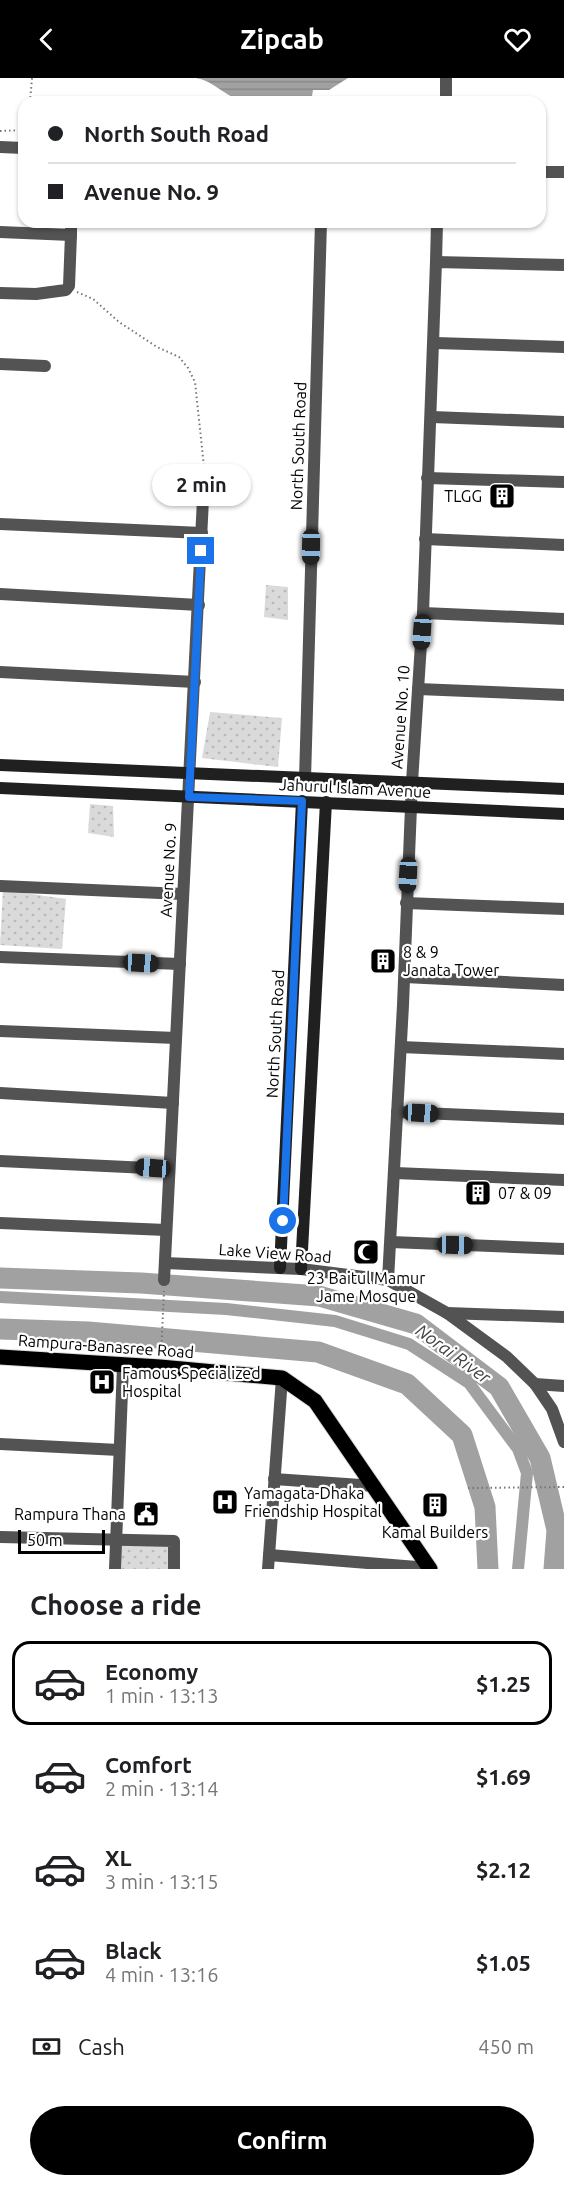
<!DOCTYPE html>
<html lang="en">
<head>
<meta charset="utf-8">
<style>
  :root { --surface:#fff; --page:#f2f2f2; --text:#202124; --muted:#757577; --line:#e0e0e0; --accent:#000 }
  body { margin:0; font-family:Ubuntu,sans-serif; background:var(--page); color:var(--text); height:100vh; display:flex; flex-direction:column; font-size:22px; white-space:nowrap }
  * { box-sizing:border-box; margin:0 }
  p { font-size:20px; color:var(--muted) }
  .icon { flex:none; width:33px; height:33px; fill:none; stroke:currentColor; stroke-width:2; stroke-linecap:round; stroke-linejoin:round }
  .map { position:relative; height:1491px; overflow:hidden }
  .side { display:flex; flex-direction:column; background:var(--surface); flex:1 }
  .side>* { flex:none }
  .guide { position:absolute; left:18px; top:18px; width:528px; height:132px; border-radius:18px; box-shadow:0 2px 4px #0004; display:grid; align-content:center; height:132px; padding:0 30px; background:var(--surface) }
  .scale { position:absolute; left:18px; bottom:15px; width:87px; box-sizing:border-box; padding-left:6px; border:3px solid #000; border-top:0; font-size:16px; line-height:21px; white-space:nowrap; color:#000; -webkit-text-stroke:4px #fff; paint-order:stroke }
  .end { position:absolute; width:27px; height:27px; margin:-14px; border:8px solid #1a73e8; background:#fff; box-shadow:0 0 0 3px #fff }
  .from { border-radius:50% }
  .bubble { position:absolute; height:42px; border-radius:21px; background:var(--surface); box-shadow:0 2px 4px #0004; font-size:20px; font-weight:700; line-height:42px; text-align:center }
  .car { position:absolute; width:18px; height:36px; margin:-18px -9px; border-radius:8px; box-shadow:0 0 4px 2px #0007; background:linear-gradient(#222 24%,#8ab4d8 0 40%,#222 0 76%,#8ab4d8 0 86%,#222 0) }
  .guide b { display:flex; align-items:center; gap:21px; height:57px; font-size:22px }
  .guide b+b { border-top:2px solid var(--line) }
  .guide i { width:15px; height:15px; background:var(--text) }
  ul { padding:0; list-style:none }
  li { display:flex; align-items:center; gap:18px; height:84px; margin:0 12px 9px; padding:0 18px; border:3px solid transparent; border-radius:18px }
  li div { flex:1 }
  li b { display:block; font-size:22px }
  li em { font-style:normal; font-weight:700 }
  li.selected { border-color:var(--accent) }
  li>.icon { width:54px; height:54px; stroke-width:1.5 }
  h2 { padding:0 30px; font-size:27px; line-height:72px }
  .pay { display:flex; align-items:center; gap:15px; height:66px; padding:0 30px; font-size:22px }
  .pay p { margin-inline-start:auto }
  .primary-button { display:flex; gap:12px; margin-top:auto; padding:12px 30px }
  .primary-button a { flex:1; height:69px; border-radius:36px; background:var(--accent); color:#fff; font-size:24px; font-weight:700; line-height:69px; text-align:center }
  header { display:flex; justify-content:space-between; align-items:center; height:78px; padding:0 30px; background:var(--accent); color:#fff; font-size:27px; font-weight:700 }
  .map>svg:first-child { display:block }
</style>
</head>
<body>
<header><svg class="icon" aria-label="back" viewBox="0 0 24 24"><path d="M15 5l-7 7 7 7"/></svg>Zipcab<svg class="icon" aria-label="heart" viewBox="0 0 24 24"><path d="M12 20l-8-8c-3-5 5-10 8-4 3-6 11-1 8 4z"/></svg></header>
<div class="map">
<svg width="564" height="1491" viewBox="0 0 564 1491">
  <defs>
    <pattern id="park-dots" width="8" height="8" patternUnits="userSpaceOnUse" patternTransform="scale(1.5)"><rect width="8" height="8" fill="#dadada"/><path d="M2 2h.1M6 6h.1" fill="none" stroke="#b9b9b9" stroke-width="1.8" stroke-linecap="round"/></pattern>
    <pattern id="water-rules" width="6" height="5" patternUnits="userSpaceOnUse" patternTransform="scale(1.5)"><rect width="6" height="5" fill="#a1a1a1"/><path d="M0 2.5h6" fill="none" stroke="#898989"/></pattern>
  </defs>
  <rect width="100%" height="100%" fill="#fff"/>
  <g fill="url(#park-dots)">
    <polygon points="266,507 288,509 288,542 264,539"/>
    <polygon points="210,634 282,640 278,689 202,680"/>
    <polygon points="90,726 113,728 114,759 88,755"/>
    <polygon points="3,812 66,821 62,871 0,867"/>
    <polygon points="116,1458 179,1460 176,1491 115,1491"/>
  </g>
  <path fill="url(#water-rules)" d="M 196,0 L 348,0 L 329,12 L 313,12 L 311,24 C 289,24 259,29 239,22 C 223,16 213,3 196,0 Z"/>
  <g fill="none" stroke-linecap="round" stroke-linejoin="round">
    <polyline stroke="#a1a1a1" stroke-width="12" points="0,1219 226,1231 335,1243 409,1266 469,1305 518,1371 527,1395 518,1491"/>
    <g stroke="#a1a1a1" stroke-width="21">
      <polyline points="0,1200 141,1205 319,1218 416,1246 499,1309 540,1380 557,1452 554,1491"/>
      <polyline points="0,1251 88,1254 318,1274 407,1306 462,1357 485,1429 488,1491"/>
    </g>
    <defs>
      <polyline id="primary" points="0,1279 160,1289 282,1300 315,1323 430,1491"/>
    </defs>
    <use href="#primary" stroke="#dbdbdb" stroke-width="17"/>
    <g stroke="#757575" stroke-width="2" stroke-dasharray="1.5 3" stroke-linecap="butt">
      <polyline points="30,24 32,0"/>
      <polyline points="0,53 24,52"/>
      <polyline points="77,214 93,221 119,244 157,269 179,279 188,290 195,304 204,389"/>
      <polyline points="161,1277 164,1213"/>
      <polyline points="468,1410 564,1409"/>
    </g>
    <g stroke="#535353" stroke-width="12">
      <polyline points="446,24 446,0"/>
      <polyline points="0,69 24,70"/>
      <polyline points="540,94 564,94"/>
      <polyline points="0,154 71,157 71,144"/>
      <polyline points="436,184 437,144"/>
      <polyline points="0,215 36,216 66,212 69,208 71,157"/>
      <polyline points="435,265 564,269"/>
      <polyline points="0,286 45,288"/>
      <polyline points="432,339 564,344"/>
      <polyline points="427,400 564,404"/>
      <polyline points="0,446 202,455"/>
      <polyline points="425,461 564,467"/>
      <polyline points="0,516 199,527"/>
      <polyline points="423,535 564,541"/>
      <polyline points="0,594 195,604"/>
      <polyline points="418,611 564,617"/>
      <polyline points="305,701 321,144"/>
      <polyline points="0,808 183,816"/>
      <polyline points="406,825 564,831"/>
      <polyline points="0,879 180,886"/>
      <polyline points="405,899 564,907"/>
      <polyline points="0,953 176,960"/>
      <polyline points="401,969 564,976"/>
      <polyline points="0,1015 173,1025"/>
      <polyline points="397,1034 564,1041"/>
      <polyline points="0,1083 169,1091"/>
      <polyline points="395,1095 564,1102"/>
      <polyline points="0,1145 166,1152"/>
      <polyline points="391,1164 564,1171"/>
      <polyline points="165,1185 301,1191 388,1202 447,1235 507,1279 535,1306 552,1331 564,1364"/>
      <polyline points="164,1202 204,401"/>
      <polyline points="388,1202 403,927 412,704 423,535 436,184 564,187"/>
      <polyline points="447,1235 564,1239"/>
      <polyline points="535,1306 564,1308"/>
      <polyline points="0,1366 119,1372"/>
      <polyline points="274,1401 375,1408"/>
      <polyline points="0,1459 174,1463 174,1491"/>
      <polyline points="269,1477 429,1490"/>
      <polyline points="115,1491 123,1288"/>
      <polyline points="268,1491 282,1300"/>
    </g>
    <g stroke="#202020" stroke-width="12">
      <polyline points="0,687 564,711"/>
      <polyline points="0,710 564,736"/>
      <polyline points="280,1190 302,723"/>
      <polyline points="301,1191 326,724"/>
    </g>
    <use href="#primary" stroke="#000" stroke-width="15"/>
  </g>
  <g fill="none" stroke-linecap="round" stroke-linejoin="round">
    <polyline stroke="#1a73e8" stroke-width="8" points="201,473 189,719 302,723 283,1143"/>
  </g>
  <defs>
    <symbol id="building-square" viewBox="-11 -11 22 22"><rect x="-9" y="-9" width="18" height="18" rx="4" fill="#000" stroke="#fff"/><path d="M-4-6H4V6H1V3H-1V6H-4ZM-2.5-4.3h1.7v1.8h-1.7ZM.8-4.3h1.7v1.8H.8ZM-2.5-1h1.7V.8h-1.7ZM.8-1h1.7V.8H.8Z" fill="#fff"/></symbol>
    <symbol id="mosque-square" viewBox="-11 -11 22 22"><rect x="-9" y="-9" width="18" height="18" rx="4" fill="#000" stroke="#fff"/><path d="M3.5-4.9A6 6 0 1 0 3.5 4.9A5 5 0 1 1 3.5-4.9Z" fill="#fff"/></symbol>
    <symbol id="hospital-square" viewBox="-11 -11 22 22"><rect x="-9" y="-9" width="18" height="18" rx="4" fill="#000" stroke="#fff"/><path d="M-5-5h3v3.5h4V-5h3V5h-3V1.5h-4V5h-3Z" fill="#fff"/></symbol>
    <symbol id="civic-square" viewBox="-11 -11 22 22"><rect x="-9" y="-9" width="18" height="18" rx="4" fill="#000" stroke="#fff"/><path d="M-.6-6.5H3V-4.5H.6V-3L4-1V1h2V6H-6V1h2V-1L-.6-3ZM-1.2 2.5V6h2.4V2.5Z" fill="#fff"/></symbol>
  </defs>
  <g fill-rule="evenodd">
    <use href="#building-square" x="487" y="403" width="30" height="30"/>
    <use href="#building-square" x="368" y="868" width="30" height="30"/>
    <use href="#building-square" x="463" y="1100" width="30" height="30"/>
    <use href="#mosque-square" x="351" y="1159" width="30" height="30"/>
    <use href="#hospital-square" x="87" y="1289" width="30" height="30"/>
    <use href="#hospital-square" x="210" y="1409" width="30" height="30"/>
    <use href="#building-square" x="420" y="1412" width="30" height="30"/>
    <use href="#civic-square" x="131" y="1421" width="30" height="30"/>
  </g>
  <g text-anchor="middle" stroke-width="4.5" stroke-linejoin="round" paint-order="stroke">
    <g font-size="16" fill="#000" stroke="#fff">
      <text transform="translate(298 368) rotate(-88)" y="6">North South Road</text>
      <text transform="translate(400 639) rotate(-86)" y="6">Avenue No. 10</text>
      <text transform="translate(355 710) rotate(3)" y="6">Jahurul Islam Avenue</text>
      <text transform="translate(168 792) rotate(-87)" y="6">Avenue No. 9</text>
      <text transform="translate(275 956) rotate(-87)" y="6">North South Road</text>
      <text transform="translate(275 1175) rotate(4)" y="6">Lake View Road</text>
      <text transform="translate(106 1268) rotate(4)" y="6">Rampura-Banasree Road</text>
    </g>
    <g font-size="16" fill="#000" stroke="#fff" text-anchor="start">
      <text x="482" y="424" text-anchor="end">TLGG</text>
      <text x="403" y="880">8 &amp; 9<tspan x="403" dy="18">Janata Tower</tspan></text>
      <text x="498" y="1121">07 &amp; 09</text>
      <text x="366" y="1206" text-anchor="middle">23 Baitul Mamur<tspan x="366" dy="18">Jame Mosque</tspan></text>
      <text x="122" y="1301">Famous Specialized<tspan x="122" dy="18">Hospital</tspan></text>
      <text x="244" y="1421">Yamagata-Dhaka<tspan x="244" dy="18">Friendship Hospital</tspan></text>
      <text x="126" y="1442" text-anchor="end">Rampura Thana</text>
      <text x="435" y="1460" text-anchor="middle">Kamal Builders</text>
    </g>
    <g font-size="18" font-style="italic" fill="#424242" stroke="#fff">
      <text transform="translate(453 1276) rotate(36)" y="6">Norai River</text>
    </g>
  </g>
</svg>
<div class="scale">50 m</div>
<i class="end from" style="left:283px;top:1143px"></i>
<i class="end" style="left:201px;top:473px"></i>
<div class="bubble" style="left:152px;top:386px;width:99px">2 min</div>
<i class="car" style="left:311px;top:469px;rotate:181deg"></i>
<i class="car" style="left:422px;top:554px;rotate:184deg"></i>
<i class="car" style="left:408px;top:797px;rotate:183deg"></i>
<i class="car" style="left:141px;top:885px;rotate:93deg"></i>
<i class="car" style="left:421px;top:1035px;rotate:93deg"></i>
<i class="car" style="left:153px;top:1090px;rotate:274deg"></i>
<i class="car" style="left:455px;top:1167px;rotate:91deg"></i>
<div class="guide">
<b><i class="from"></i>North South Road</b>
<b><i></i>Avenue No. 9</b>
</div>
</div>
<section class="side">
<h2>Choose a ride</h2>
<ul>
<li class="selected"><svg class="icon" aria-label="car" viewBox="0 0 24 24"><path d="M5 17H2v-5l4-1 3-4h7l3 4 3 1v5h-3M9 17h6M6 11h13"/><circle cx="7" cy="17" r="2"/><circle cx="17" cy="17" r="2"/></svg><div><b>Economy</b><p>1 min · 13:13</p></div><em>$1.25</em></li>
<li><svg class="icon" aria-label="car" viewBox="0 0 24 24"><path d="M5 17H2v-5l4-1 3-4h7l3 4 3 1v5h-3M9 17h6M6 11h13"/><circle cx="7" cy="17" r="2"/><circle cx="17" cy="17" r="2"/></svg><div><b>Comfort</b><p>2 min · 13:14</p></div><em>$1.69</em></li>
<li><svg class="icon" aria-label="car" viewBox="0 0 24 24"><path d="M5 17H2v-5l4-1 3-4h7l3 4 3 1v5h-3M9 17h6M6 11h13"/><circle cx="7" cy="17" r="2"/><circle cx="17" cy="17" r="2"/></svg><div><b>XL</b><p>3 min · 13:15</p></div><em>$2.12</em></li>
<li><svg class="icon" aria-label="car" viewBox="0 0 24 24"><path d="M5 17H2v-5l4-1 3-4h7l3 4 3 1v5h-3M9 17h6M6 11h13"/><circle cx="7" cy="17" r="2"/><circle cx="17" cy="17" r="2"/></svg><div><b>Black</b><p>4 min · 13:16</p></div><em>$1.05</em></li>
</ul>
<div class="pay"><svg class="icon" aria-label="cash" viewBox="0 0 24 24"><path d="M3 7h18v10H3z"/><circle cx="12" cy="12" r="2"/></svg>Cash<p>450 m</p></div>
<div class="primary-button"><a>Confirm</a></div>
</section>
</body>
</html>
